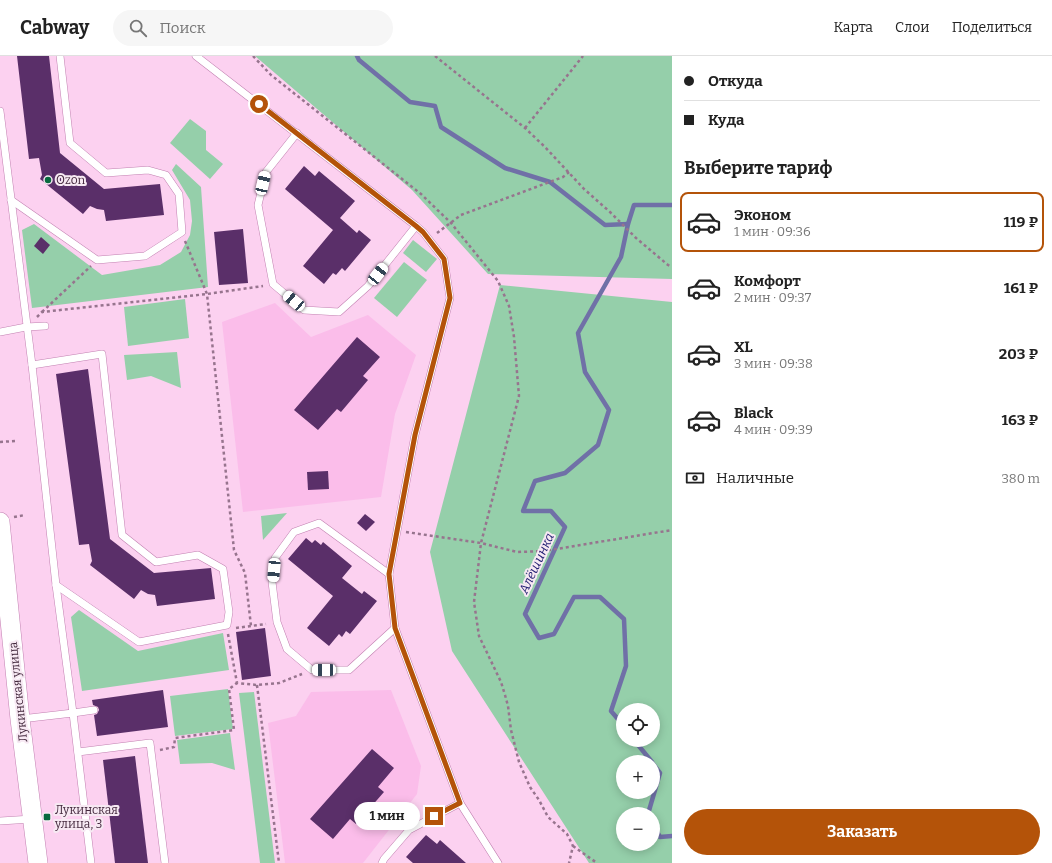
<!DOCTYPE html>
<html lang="ru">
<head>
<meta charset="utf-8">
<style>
  :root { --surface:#fff; --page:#f6f6f6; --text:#222; --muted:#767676; --line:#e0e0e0; --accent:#b45309 }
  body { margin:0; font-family:Bitter,serif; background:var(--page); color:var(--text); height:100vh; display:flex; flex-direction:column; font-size:15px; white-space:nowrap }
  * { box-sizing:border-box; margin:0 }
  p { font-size:13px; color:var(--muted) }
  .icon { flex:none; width:22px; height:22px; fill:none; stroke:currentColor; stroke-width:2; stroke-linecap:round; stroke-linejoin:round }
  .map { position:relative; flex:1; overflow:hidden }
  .details { display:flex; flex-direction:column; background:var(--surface); width:380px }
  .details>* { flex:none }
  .guide { display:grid; align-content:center; height:88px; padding:0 12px; background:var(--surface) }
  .controls { position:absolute; left:616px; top:647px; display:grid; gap:8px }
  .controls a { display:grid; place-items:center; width:44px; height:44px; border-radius:50%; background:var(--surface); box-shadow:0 2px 10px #0003; font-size:20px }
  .end { position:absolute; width:18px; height:18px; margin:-9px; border:5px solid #b45309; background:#fff; box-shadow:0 0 0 2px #fff }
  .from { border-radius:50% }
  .bubble { position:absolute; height:28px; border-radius:14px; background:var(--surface); box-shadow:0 2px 10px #0003; font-size:13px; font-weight:700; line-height:28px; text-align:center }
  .car { position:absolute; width:12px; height:24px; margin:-12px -6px; border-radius:5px; box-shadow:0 0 3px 1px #0007; background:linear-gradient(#fff 24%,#345 0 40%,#fff 0 76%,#345 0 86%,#fff 0) }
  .guide b { display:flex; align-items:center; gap:14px; height:38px; font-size:15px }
  .guide b+b { border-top:1px solid var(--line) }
  .guide i { width:10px; height:10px; background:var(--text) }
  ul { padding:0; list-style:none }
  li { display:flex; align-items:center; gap:12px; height:60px; margin:0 8px 6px; padding:0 4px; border:2px solid transparent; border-radius:8px }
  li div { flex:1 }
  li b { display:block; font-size:15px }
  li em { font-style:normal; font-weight:700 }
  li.active { border-color:var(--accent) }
  li>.icon { width:36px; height:36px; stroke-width:1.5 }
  h2 { padding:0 12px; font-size:18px; line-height:48px }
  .pay { display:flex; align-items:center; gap:10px; height:44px; padding:0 12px; font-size:15px }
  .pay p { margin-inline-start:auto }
  .action { display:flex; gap:8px; margin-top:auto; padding:8px 12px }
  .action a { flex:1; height:46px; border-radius:24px; background:var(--accent); color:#fff; font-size:16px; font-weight:700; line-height:46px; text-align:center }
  header { display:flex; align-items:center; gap:24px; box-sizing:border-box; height:56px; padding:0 20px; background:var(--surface); border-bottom:1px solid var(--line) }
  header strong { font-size:19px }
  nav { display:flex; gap:22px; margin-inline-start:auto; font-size:14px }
  .search { width:280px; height:36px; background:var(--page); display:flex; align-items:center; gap:10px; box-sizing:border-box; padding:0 14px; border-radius:22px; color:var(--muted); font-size:15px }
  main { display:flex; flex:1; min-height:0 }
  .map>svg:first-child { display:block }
</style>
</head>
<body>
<header>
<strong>Cabway</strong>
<div class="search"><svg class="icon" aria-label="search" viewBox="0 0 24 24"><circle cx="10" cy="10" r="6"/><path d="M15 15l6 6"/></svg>Поиск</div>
<nav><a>Карта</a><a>Слои</a><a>Поделиться</a></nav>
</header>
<main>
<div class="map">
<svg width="672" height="807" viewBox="0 0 672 807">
  <rect width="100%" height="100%" fill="#fcd1f0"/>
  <g fill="#fbbdea">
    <polygon points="275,247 311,281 368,259 416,299 395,358 381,441 243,456 222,266"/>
    <polygon points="391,634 421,710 417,738 363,807 285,807 268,667 296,660 311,636"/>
  </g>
  <g fill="#95cfaa" fill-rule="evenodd">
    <polygon points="255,0 672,0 672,223 488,218 412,134"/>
    <polygon points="190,63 206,75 206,94 223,108 210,123 170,87"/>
    <polygon points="176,108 201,131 208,231 32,252 22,174 34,168 102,219 160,209 181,196 190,179 192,165 190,144 172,114"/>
    <polygon points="413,184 437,203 426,216 403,197"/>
    <polygon points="404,206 427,224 397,261 374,242"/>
    <path d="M 500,229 L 672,246 L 672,807 L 589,807 L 452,595 L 430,496 ZM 623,654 L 653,654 L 653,684 L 623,684 ZM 623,706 L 653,706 L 653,736 L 623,736 ZM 623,758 L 653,758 L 653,788 L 623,788 Z"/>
    <polygon points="185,243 189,282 128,290 124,251"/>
    <polygon points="177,296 181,332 151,320 127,324 124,299"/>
    <polygon points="287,457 263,484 261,460"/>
    <polygon points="79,554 138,595 223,577 229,614 82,635 71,561"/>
    <polygon points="228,633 233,673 175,680 170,640"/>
    <polygon points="254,636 275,807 260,807 239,637"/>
    <polygon points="230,677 235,714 212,707 180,708 177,684"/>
  </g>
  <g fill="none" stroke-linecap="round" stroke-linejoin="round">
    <g stroke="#7070a7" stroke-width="4.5">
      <polyline points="357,0 359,4 410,46 435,50 441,71 505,112 550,126 605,169 628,168"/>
      <polyline points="623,669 611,655 626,610 624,563 600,541 574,541 554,578 539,582 525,558 565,471 551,455 523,455 535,425 565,417 598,389 609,354 585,316 578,277 621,201 628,168 634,149 672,149"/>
      <polyline points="634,684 652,706"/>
      <polyline points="648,758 660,717 653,708"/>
      <polyline points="653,769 660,781 672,780"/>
    </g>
  </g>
  <g fill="#5a2f69">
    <polygon points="17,0 49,0 60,97 104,133 160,128 164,159 106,165 104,154 97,153 90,150 83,158 40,123 42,119 39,102 29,103"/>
    <polygon points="304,110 315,120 319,115 355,145 340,162 357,177 359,174 371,184 345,215 342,212 336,219 333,217 324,228 303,210 333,174 285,133"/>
    <polygon points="243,173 248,227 219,229 214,176"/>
    <polygon points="41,181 50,189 43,198 34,190"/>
    <polygon points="357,281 380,301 363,320 368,324 341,356 337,353 318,374 294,354"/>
    <polygon points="88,313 110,483 154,517 211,512 215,543 157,550 155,539 148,538 141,534 134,543 90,509 92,505 89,488 79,489 56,318"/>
    <polygon points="328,415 329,433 308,434 307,416"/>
    <polygon points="365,458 375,466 366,475 357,467"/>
    <polygon points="306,482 312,487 315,484 321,489 323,486 352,510 342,522 362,538 364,535 377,545 350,578 346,575 342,581 339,578 329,590 307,572 333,540 288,503"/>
    <polygon points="265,572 271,620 242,624 236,576"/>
    <polygon points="163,634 168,671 97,680 94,659 97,658 99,654 98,651 93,649 92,644"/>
    <polygon points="372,693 394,712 378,731 384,736 356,768 350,763 333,783 310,763"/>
    <polygon points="135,700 148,807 115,807 103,704"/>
    <polygon points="426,779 437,788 440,784 466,807 413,807 406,801"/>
  </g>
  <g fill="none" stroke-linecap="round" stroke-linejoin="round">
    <defs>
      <g id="lane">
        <polyline points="196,0 416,170 423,176 444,203 450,242 415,379 389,518 395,572 460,747 498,807"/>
        <polyline points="0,55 32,309 56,529 73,657 94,654"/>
        <polyline points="297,77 266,116 258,149 273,228 304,254 339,256 368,230 416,170"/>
        <polyline points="11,144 97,204 145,200 182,176 179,138 166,119 148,114 106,117 70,87 60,0"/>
        <polyline points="0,276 26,271 45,270"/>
        <polyline points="32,309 102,298 122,479 156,506 198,499 223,513 229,556 227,569 139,586 56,529"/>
        <polyline points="389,518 319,467 294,476 275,502 272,526 277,566 287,593 312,614 349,614 395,572"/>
        <polyline points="21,663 73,657 91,807"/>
        <polyline points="78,696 150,687 165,807"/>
        <polyline points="0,765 32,763"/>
        <polyline points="382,807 384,803 409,774 460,747"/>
      </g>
      <polyline id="secondary" points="0,466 20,663 38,807"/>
    </defs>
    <use href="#lane" stroke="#c280b1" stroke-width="8"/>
    <use href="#secondary" stroke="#c280b1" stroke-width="20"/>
    <g stroke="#97748e" stroke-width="2.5" stroke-dasharray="3 3" stroke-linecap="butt">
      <polyline points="253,0 271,19 421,138 451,167 498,225 509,250 514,281 519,340 481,487 474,546 479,580 501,626 505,639 508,650 511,674 519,706 530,731 539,744 548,761 567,778 573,790 569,807"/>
      <polyline points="435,0 525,72 545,91 584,133 610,156 636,182 668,209 672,211"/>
      <polyline points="525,72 583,0"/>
      <polyline points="437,177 461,159 563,121 569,116"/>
      <polyline points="185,185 207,238 234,494 245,517 251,570"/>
      <polyline points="42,256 91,210"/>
      <polyline points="37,261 42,256 207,238 263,230"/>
      <polyline points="0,386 15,385"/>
      <polyline points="14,461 25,459"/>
      <polyline points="406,476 481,487 517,496 544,495 672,474"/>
      <polyline points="236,572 266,568"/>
      <polyline points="228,578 237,627 257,629 279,627 302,618"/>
      <polyline points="257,629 279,807"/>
      <polyline points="160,694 174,691 175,682 234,674 229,633 237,627"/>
      <polyline points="573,790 597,807"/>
    </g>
    <use href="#lane" stroke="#fff" stroke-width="7"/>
    <use href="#secondary" stroke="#fff" stroke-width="19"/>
  </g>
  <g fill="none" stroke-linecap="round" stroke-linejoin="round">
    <polyline stroke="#b45309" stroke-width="5" points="259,48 416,170 423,176 444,203 450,242 415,379 389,518 395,572 460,747 434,760"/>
  </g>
  <g fill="#096a3f" stroke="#f7e9f3" stroke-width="1.5">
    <circle cx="48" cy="124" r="4"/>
    <rect x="43" y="757" width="8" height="8" rx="2"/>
  </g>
  <g text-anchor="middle" stroke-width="4" stroke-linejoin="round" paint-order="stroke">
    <g font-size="12" fill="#43283d" stroke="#f7e9f3" text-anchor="start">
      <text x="56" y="128">Ozon</text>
      <text x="55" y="758">Лукинская<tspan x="55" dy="14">улица, 3</tspan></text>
    </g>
    <g font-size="12" fill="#43283d" stroke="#f7e9f3">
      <text transform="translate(18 636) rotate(-96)" y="4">Лукинская улица</text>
    </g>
    <g font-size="13" font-style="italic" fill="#242173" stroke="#f7e9f3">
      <text transform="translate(536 507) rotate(-65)" y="5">Алёшинка</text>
    </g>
  </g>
</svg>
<div class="controls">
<a><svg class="icon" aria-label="locate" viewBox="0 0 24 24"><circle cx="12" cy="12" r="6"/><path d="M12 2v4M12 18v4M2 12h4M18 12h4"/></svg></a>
<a>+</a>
<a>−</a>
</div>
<i class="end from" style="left:259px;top:48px"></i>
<i class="end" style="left:434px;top:760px"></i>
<div class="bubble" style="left:354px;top:746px;width:66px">1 мин</div>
<i class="car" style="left:263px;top:127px;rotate:13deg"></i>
<i class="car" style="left:378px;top:218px;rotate:38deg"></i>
<i class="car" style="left:294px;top:245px;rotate:310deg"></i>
<i class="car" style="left:274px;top:514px;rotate:185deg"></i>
<i class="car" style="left:324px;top:614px;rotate:270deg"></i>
</div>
<section class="details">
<div class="guide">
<b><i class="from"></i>Откуда</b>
<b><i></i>Куда</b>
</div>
<h2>Выберите тариф</h2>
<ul>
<li class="active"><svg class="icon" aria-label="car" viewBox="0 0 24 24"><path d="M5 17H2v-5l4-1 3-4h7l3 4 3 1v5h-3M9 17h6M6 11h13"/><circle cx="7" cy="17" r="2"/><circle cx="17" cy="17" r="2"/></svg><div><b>Эконом</b><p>1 мин · 09:36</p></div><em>119 ₽</em></li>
<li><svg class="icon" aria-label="car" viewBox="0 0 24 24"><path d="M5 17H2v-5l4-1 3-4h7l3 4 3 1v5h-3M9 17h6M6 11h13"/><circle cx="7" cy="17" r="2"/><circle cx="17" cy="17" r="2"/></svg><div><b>Комфорт</b><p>2 мин · 09:37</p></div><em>161 ₽</em></li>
<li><svg class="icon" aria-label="car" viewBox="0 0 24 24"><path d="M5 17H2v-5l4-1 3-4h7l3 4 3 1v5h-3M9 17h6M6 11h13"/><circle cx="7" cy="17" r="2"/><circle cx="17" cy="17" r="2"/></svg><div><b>XL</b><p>3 мин · 09:38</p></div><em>203 ₽</em></li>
<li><svg class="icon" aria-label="car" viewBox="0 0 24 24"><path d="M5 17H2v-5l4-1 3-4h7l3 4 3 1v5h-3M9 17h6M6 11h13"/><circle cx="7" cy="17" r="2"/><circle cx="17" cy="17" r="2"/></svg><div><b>Black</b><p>4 мин · 09:39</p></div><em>163 ₽</em></li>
</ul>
<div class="pay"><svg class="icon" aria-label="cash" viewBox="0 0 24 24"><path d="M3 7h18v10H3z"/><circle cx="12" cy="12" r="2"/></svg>Наличные<p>380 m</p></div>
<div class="action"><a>Заказать</a></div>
</section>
</main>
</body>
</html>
